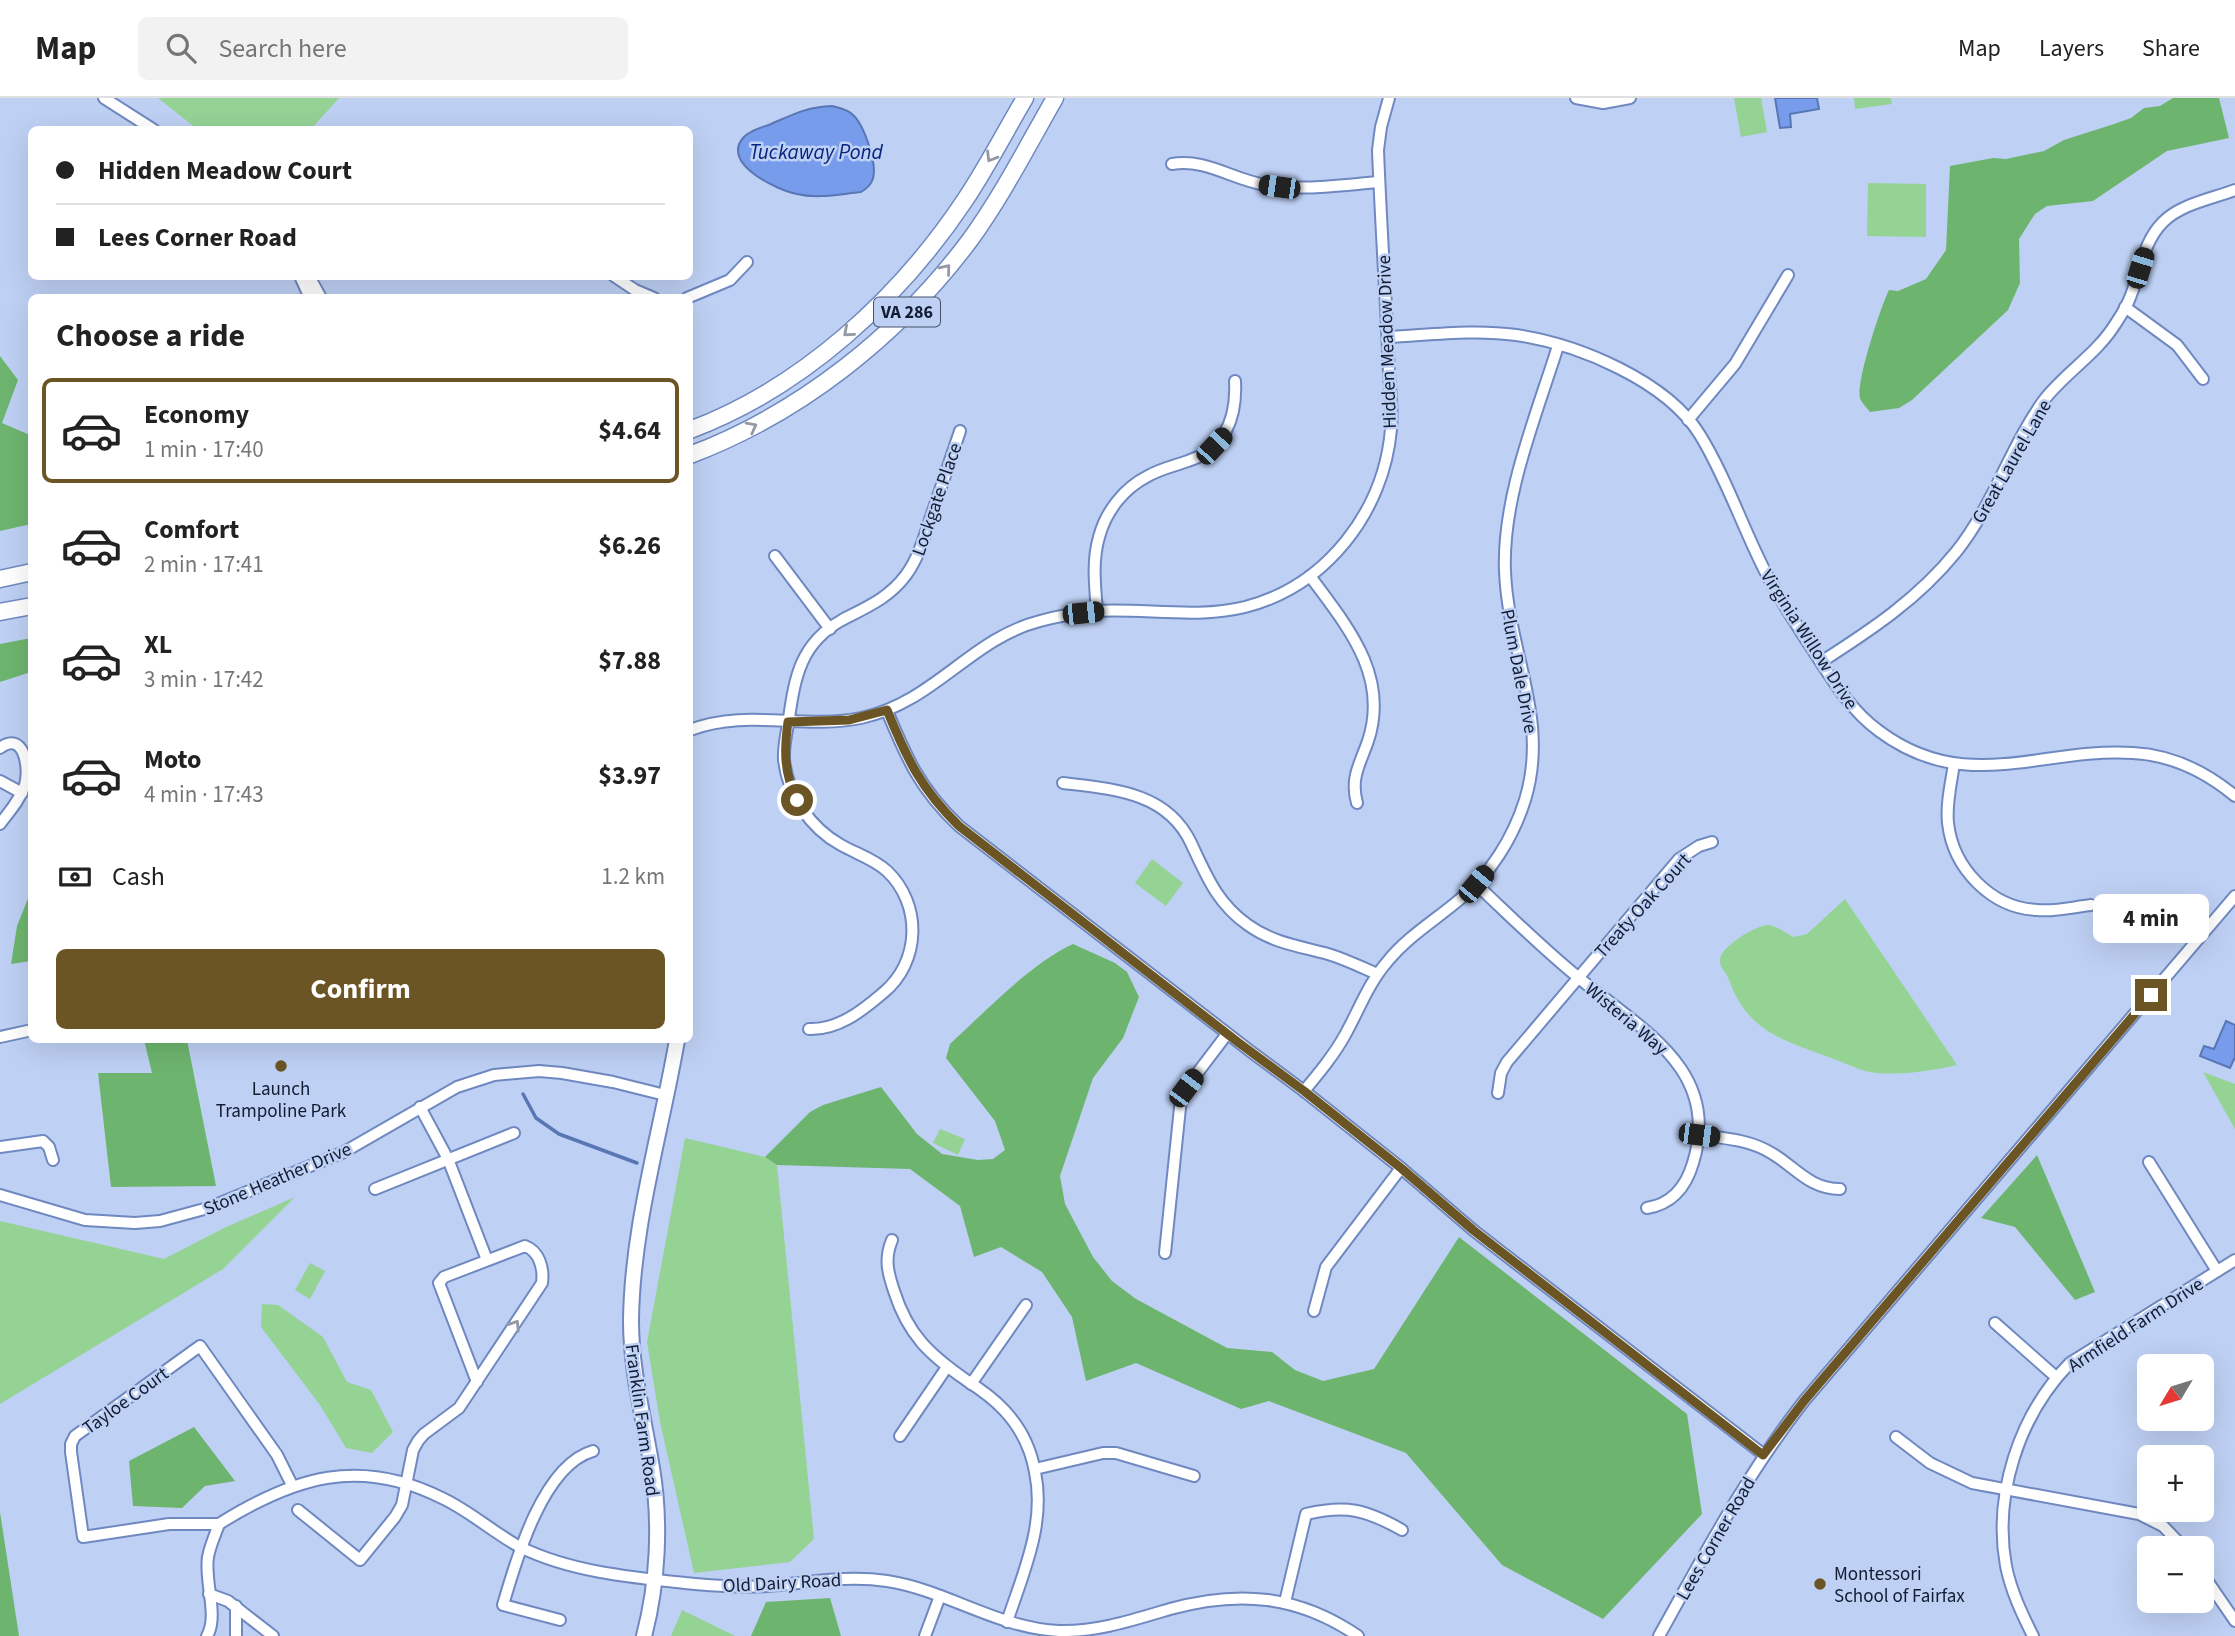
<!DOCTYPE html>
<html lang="en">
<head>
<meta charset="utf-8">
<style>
  :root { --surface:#fff; --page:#f2f2f2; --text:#222; --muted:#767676; --line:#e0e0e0; --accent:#6b5524 }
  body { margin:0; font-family:"Source Sans 3",sans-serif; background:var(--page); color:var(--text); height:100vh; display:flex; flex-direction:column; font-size:26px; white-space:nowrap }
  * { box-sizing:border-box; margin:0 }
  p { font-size:23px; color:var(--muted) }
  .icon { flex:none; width:38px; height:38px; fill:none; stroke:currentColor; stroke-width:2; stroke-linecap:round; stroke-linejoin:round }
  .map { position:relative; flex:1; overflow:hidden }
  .side { position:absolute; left:28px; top:196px; width:665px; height:749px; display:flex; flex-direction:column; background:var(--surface); border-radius:10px; box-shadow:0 7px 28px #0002 }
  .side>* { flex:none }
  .hud { position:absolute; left:28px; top:28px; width:665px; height:154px; border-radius:10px; box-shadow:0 7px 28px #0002; display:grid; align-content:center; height:154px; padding:0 28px; background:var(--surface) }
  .needle { width:46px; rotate:232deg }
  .fabs { position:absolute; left:2137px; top:1256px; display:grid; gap:14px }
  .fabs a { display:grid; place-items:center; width:77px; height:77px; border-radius:10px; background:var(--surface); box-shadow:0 7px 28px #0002; font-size:35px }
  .end { position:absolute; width:32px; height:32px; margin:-16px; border:9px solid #6b5524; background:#fff; box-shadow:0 0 0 4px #fff }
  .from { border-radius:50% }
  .bubble { position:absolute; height:49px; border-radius:10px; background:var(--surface); box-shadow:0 7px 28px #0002; font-size:23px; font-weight:700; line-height:49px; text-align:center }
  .car { position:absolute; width:21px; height:42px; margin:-21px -10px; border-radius:9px; box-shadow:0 0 5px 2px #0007; background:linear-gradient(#222 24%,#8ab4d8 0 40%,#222 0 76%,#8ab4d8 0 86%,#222 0) }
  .hud b { display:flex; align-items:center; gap:24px; height:66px; font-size:26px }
  .hud b+b { border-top:2px solid var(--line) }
  .hud i { width:18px; height:18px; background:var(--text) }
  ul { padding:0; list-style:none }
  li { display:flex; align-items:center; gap:21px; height:105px; margin:0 14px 10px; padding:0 14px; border:4px solid transparent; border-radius:10px }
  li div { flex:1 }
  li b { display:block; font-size:26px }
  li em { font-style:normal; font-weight:700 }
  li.on { border-color:var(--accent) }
  li>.icon { width:63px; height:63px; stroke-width:1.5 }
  h2 { padding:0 28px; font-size:32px; line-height:84px }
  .pay { display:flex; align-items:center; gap:18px; height:77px; padding:0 28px; font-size:26px }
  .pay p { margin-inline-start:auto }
  .cta { display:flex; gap:14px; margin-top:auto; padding:14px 28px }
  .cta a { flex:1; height:80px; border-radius:10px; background:var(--accent); color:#fff; font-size:28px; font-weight:700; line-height:80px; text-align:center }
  header { display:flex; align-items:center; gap:42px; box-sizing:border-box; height:98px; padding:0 35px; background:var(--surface); border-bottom:2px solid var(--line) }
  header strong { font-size:33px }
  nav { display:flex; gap:38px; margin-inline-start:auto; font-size:24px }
  .search { width:490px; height:63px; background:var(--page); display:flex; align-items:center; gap:18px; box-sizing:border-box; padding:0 24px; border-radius:10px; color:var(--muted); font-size:26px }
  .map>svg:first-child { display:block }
</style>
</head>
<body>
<header>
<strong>Map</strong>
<div class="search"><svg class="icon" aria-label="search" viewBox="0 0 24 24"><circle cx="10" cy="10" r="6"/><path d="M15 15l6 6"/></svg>Search here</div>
<nav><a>Map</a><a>Layers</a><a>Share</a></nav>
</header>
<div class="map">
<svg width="2235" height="1538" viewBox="0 0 2235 1538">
  <rect width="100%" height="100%" fill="#bed0f4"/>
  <g fill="#95d395">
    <polygon points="158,0 339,0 311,31 197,31"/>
    <polygon points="1734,0 1761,0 1767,34 1741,39"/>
    <polygon points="1854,0 1891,0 1892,6 1855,11"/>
    <polygon points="1868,85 1926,86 1926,139 1867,138"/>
    <polygon points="1152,761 1183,785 1166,808 1135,785"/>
    <path d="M 1845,801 L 1957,967 C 1930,973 1905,977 1877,975 C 1862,974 1846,965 1831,960 C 1783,942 1748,934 1729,882 C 1727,875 1720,870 1720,863 C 1718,850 1757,826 1769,827 C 1777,828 1786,835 1793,839 L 1807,836 Z"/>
    <polygon points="2203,974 2235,986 2235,1031"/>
    <polygon points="940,1031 965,1041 958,1057 933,1045"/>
    <polygon points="685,1040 765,1059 777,1067 814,1441 790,1464 694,1475 660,1324 647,1244"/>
    <polygon points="295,1099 223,1171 0,1306 0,1123 164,1161 224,1130"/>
    <polygon points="310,1165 325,1173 310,1201 295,1192"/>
    <polygon points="262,1206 278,1207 323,1239 347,1284 371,1292 393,1334 372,1355 346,1350 320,1307 261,1229"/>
    <polygon points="682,1512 735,1538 671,1538"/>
  </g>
  <g fill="#6db56e">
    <path d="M 2173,0 L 2219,0 L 2229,40 L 2167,53 L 2093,103 L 2047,108 L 2035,116 L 2019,141 L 2020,185 L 2008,212 L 1912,302 L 1899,310 L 1870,314 C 1867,310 1861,304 1860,300 C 1856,284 1881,208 1889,192 L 1898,193 L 1926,181 L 1946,152 L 1950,68 L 1993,60 L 2006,61 L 2044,53 L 2064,42 L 2114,26 L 2131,20 L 2144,10 L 2160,8 Z"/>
    <polygon points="0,258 18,282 2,325 32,338 31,426 0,433"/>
    <polygon points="31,540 31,574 0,584 0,546"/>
    <polygon points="31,793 31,863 11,866 17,828"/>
    <path d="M 1073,846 L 1115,865 L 1127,874 L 1139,899 L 1123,940 L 1093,980 L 1060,1078 L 1065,1106 L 1093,1159 L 1112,1183 L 1136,1201 L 1227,1250 L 1272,1254 L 1295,1272 L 1323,1283 L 1374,1271 L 1459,1139 L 1687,1316 L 1702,1416 L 1603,1521 L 1502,1467 L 1406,1355 L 1269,1303 L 1241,1311 L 1136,1265 L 1086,1283 L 1072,1219 L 1042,1174 L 1001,1149 L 974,1159 L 960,1108 L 910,1071 L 777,1067 L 765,1059 L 810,1014 L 823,1007 L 881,989 L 917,1036 L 942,1056 L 978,1062 L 993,1061 L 1005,1052 L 995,1023 L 946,960 L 950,946 C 986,913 1030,866 1073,846 Z"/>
    <polygon points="144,942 187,942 216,1088 111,1089 98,975 152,975"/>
    <polygon points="2037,1057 2095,1194 2075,1202 2015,1129 1981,1120"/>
    <polygon points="194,1329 235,1383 205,1388 182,1410 133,1408 129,1363"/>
    <polygon points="0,1414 19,1538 0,1538"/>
    <polygon points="830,1500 841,1538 751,1538 766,1504"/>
  </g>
  <g fill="#779cec" stroke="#5976b4" stroke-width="2">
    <polygon points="1775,0 1817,0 1819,11 1790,16 1791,29 1780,30"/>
    <path d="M 832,8 C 839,10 846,11 852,16 C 864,26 879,69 872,83 C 870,88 866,91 861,94 C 840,96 817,101 797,96 C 777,92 721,66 743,40 C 750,32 761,30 771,26 C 794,16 807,9 832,8 Z"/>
    <polygon points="2226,923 2235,927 2235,959 2230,970 2200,958 2204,948 2214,951"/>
  </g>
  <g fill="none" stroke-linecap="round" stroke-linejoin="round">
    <polyline stroke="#5976b4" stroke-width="3.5" points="523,996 536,1020 559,1036 637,1065"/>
    <defs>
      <g id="minor">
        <polyline points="104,0 154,32"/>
        <polyline points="1576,0 1603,5 1630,0"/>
        <path d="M 1172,66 C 1206,60 1233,82 1266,87 C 1303,93 1342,87 1379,84"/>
        <polyline points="300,178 310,200"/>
        <polyline points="309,178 321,200"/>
        <polyline points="614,178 635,192 654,200"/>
        <polyline points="687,200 730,182 747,164"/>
        <polyline points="2125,209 2177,247 2203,281"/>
        <path d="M 1388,239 C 1430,237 1474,231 1516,237 C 1578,246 1667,283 1700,337 C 1724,376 1740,422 1760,463 C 1772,489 1788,513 1803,537 C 1826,571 1846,609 1879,633 C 1966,698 2041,649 2133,655 C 2172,657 2206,674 2235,698"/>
        <polyline points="1688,322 1735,266 1788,177"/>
        <polyline points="775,458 830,531"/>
        <path d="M 1310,478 C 1346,527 1390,577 1368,643 C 1360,666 1350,680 1357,705"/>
        <path d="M 1097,513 C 1095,488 1092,463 1099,439 C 1106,413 1124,390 1148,378 C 1160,371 1174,368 1188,363 C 1225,351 1237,320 1235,283"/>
        <path d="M 1821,564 C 1871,532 1918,501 1956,454 C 1993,408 2010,349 2044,302 C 2066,274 2097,256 2116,225 C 2122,216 2128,206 2131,197 C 2141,172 2143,144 2163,124 C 2181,106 2211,101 2235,92"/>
        <path d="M 887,613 C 907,661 920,691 959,728 L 1250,953 L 1304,993 L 1401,1070 L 1473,1132 L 1764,1357"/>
        <path d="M 690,632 C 747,610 802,632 861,620 C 935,604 970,541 1040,523 C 1058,518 1076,515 1095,513 C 1145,510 1196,521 1245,509 C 1327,488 1384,413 1391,331 C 1393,312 1390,293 1389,275 C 1388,253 1387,230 1386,208 C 1383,156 1380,104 1378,52 L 1381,29 L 1389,0"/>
        <path d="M 0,650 C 24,632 30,670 25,687 C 20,702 9,714 0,726"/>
        <path d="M 1954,666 C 1951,685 1946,706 1948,725 C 1953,770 1991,810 2037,812 C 2055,814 2073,809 2091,807"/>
        <polyline points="0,683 22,695"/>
        <path d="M 1063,685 C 1113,691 1167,694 1191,745 C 1207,779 1217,805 1248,827 C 1273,845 1299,848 1328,856 C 1345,861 1361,869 1377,876"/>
        <path d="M 1476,786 C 1510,818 1543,851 1579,880 C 1640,931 1722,971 1693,1065 C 1686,1089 1672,1106 1647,1110"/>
        <path d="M 809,931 C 838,932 862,913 883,895 C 921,864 922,806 887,773 C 874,761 857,756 841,747 C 810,730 788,697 784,662 C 783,648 787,634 789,620 C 795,578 801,545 842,522 C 867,509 889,500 906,477 C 920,458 925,435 933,413 C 942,387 951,360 960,333"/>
        <polyline points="0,939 32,932"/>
        <path d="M 1304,993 C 1319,975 1334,957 1345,937 C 1359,912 1368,886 1387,864 C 1407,839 1434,823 1459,802 C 1490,777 1513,740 1525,702 C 1550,621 1508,554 1505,473 C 1502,400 1536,318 1558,248"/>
        <polyline points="1498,995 1501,975 1507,964 1679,761 1699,748 1712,744"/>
        <polyline points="420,1009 448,1061 487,1162"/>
        <path d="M 1699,1037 C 1725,1040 1751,1042 1773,1056 C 1796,1070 1810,1091 1840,1091"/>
        <polyline points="0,1049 43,1043 49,1049 53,1062"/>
        <polyline points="2149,1064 2217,1173"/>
        <polyline points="375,1091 514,1035"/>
        <polyline points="0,1097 85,1122 135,1125 160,1123 208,1110 344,1054 457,989 494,977 539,973 562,975 613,984 665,997"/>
        <path d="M 892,1142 C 884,1161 888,1175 894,1193 C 908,1237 930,1257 966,1282 C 980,1291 993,1300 1004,1312 C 1020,1329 1031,1351 1035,1374 C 1046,1426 1023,1475 1007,1524"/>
        <polyline points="1165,1155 1181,1000 1186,990 1227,936"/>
        <polyline points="1314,1213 1326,1169 1401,1070"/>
        <polyline points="1995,1225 2056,1279"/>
        <polyline points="971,1286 1026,1207"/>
        <polyline points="900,1338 947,1269"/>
        <polyline points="1896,1339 1930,1365 1972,1385 2139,1416 2163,1428 2185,1451"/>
        <polyline points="1035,1371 1103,1355 1116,1355 1194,1378"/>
        <path d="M 298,1412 L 360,1462 L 395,1419 L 402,1407 L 413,1352 L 418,1343 L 424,1336 L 459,1310 L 542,1185 C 544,1170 539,1153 525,1148 L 444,1179 L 439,1185 L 477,1284"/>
        <path d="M 219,1426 C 294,1379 360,1358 444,1401 C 471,1414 494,1435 520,1449 C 573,1475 637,1480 695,1486 C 719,1488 743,1490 767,1488 C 807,1485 846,1477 887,1483 C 946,1492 997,1530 1059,1533 C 1097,1534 1133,1522 1170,1511 C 1239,1492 1298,1497 1358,1538"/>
        <polyline points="219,1426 169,1426 83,1439 71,1354 71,1346 75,1338 200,1248 277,1357 292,1387"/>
        <polyline points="2202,1475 2235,1523"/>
        <polyline points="209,1496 228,1503 273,1538"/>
        <path d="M 1285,1504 L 1306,1416 C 1346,1407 1365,1411 1402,1432"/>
        <path d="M 560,1522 L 503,1507 C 516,1462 543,1367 593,1353"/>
        <path d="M 207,1538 C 219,1518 204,1483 208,1459 C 210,1448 215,1437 219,1426"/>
        <polyline points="236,1538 236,1508"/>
        <polyline points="925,1538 940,1498"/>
        <path d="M 1659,1538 C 1704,1457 1747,1376 1804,1303 L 2235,798"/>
        <path d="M 2033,1538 C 2022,1516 2011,1493 2006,1468 C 1993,1397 2019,1317 2070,1265 L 2235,1162"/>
      </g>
      <path id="major" d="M 644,1538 C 658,1485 661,1424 652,1370 C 644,1321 631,1273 631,1223 C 632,1128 661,1035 677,942"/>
      <g id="highway">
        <path d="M 690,332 C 802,290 899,201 965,102 C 987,69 1005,34 1025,0"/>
        <path d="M 690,357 C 801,315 899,237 970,142 C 1002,98 1028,47 1055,0"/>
        <polyline points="0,481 32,474"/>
        <polyline points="0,514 32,508"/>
      </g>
    </defs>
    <use href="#minor" stroke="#6f89c0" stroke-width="14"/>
    <use href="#major" stroke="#6f89c0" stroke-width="18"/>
    <use href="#highway" stroke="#6f89c0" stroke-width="19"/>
    <use href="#minor" stroke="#fff" stroke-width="10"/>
    <use href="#major" stroke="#fff" stroke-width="14"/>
    <use href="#highway" stroke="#fff" stroke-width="16"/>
  </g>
  <defs><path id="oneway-chevron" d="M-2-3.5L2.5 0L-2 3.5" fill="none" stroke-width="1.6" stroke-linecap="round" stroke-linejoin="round" transform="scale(1.75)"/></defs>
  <g stroke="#9499a3">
    <use href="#oneway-chevron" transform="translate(991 59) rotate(121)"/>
    <use href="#oneway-chevron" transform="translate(946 171) rotate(-51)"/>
    <use href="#oneway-chevron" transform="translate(848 234) rotate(139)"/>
    <use href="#oneway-chevron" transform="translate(752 329) rotate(-28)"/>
    <use href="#oneway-chevron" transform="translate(515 1227) rotate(-57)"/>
  </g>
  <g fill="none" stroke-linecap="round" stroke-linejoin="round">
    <path stroke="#6b5524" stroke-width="9" d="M 797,702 C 784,675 784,653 788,624 L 849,622 L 887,612 C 907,661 921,691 959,728 L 1239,945 L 1304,993 L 1401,1070 L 1473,1132 L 1763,1357 L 1804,1303 L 2151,897"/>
  </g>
  <g fill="#6b5524" stroke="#bed0f4" stroke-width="2.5">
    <circle cx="281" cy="968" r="7"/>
    <circle cx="1820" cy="1486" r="7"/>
  </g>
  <g text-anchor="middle" stroke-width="5" stroke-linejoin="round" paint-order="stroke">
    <rect fill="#bed0f4" stroke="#46526c" stroke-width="2" x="874" y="199.5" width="66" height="29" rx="5"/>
    <g font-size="18" font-weight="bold" fill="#121c32">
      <text x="907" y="220">VA 286</text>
    </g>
    <g font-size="19" fill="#121c32" stroke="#bed0f4">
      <text transform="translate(1386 244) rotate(-92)" y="7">Hidden Meadow Drive</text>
      <text transform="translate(2011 363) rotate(-60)" y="7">Great Laurel Lane</text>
      <text transform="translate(936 401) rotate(-71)" y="7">Lockgate Place</text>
      <text transform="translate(1810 541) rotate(57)" y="7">Virginia Willow Drive</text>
      <text transform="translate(1520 573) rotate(79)" y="7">Plum Dale Drive</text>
      <text transform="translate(1642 807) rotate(-48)" y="7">Treaty Oak Court</text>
      <text transform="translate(1627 920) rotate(40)" y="7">Wisteria Way</text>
      <text transform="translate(277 1080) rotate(-23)" y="7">Stone Heather Drive</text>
      <text transform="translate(2135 1226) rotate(-33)" y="7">Armfield Farm Drive</text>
      <text transform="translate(125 1302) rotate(-36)" y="7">Tayloe Court</text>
      <text transform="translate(643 1322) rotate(82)" y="7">Franklin Farm Road</text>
      <text transform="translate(1715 1440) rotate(-60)" y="7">Lees Corner Road</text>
      <text transform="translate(782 1484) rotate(-3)" y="7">Old Dairy Road</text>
    </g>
    <g font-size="19" fill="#121c32" stroke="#bed0f4">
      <text x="281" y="997">Launch<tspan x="281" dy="22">Trampoline Park</tspan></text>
      <text x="1834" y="1482" text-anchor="start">Montessori<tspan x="1834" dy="22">School of Fairfax</tspan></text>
    </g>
    <g font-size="21" font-style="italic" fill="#07247e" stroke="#bed0f4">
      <text x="816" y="61">Tuckaway Pond</text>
    </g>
  </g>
</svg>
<div class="fabs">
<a><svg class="needle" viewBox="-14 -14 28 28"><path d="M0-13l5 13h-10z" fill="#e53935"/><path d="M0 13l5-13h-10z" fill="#767676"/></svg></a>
<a>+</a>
<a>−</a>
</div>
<i class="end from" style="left:797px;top:702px"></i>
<i class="end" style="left:2151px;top:897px"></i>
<div class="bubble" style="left:2093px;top:796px;width:116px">4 min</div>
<i class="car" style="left:1279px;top:89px;rotate:278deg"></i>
<i class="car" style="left:2140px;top:170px;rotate:17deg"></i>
<i class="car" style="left:1214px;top:348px;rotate:43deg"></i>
<i class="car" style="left:1083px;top:515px;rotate:84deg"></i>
<i class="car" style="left:1476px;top:786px;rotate:40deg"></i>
<i class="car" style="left:1186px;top:990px;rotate:37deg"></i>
<i class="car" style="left:1699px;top:1037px;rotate:97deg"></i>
<div class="hud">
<b><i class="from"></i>Hidden Meadow Court</b>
<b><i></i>Lees Corner Road</b>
</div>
<section class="side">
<h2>Choose a ride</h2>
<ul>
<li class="on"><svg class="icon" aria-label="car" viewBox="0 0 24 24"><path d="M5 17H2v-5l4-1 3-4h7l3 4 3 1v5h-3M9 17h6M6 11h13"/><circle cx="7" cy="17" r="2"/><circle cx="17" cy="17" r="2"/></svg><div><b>Economy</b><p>1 min · 17:40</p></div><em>$4.64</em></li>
<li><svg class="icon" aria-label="car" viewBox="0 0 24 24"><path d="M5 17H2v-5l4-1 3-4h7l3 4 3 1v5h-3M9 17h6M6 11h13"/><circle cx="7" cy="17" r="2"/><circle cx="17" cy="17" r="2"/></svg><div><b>Comfort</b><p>2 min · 17:41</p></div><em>$6.26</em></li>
<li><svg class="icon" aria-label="car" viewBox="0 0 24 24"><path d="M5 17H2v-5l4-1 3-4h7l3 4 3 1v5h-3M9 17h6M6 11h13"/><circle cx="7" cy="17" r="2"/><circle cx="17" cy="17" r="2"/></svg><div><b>XL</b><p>3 min · 17:42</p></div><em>$7.88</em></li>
<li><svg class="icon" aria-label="car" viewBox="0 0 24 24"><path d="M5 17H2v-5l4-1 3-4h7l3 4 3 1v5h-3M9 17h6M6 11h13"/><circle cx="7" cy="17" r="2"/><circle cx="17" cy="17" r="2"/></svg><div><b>Moto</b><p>4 min · 17:43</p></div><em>$3.97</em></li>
</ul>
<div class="pay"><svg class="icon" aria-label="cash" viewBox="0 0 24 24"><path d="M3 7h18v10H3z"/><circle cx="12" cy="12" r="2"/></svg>Cash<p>1.2 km</p></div>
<div class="cta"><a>Confirm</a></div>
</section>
</div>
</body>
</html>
